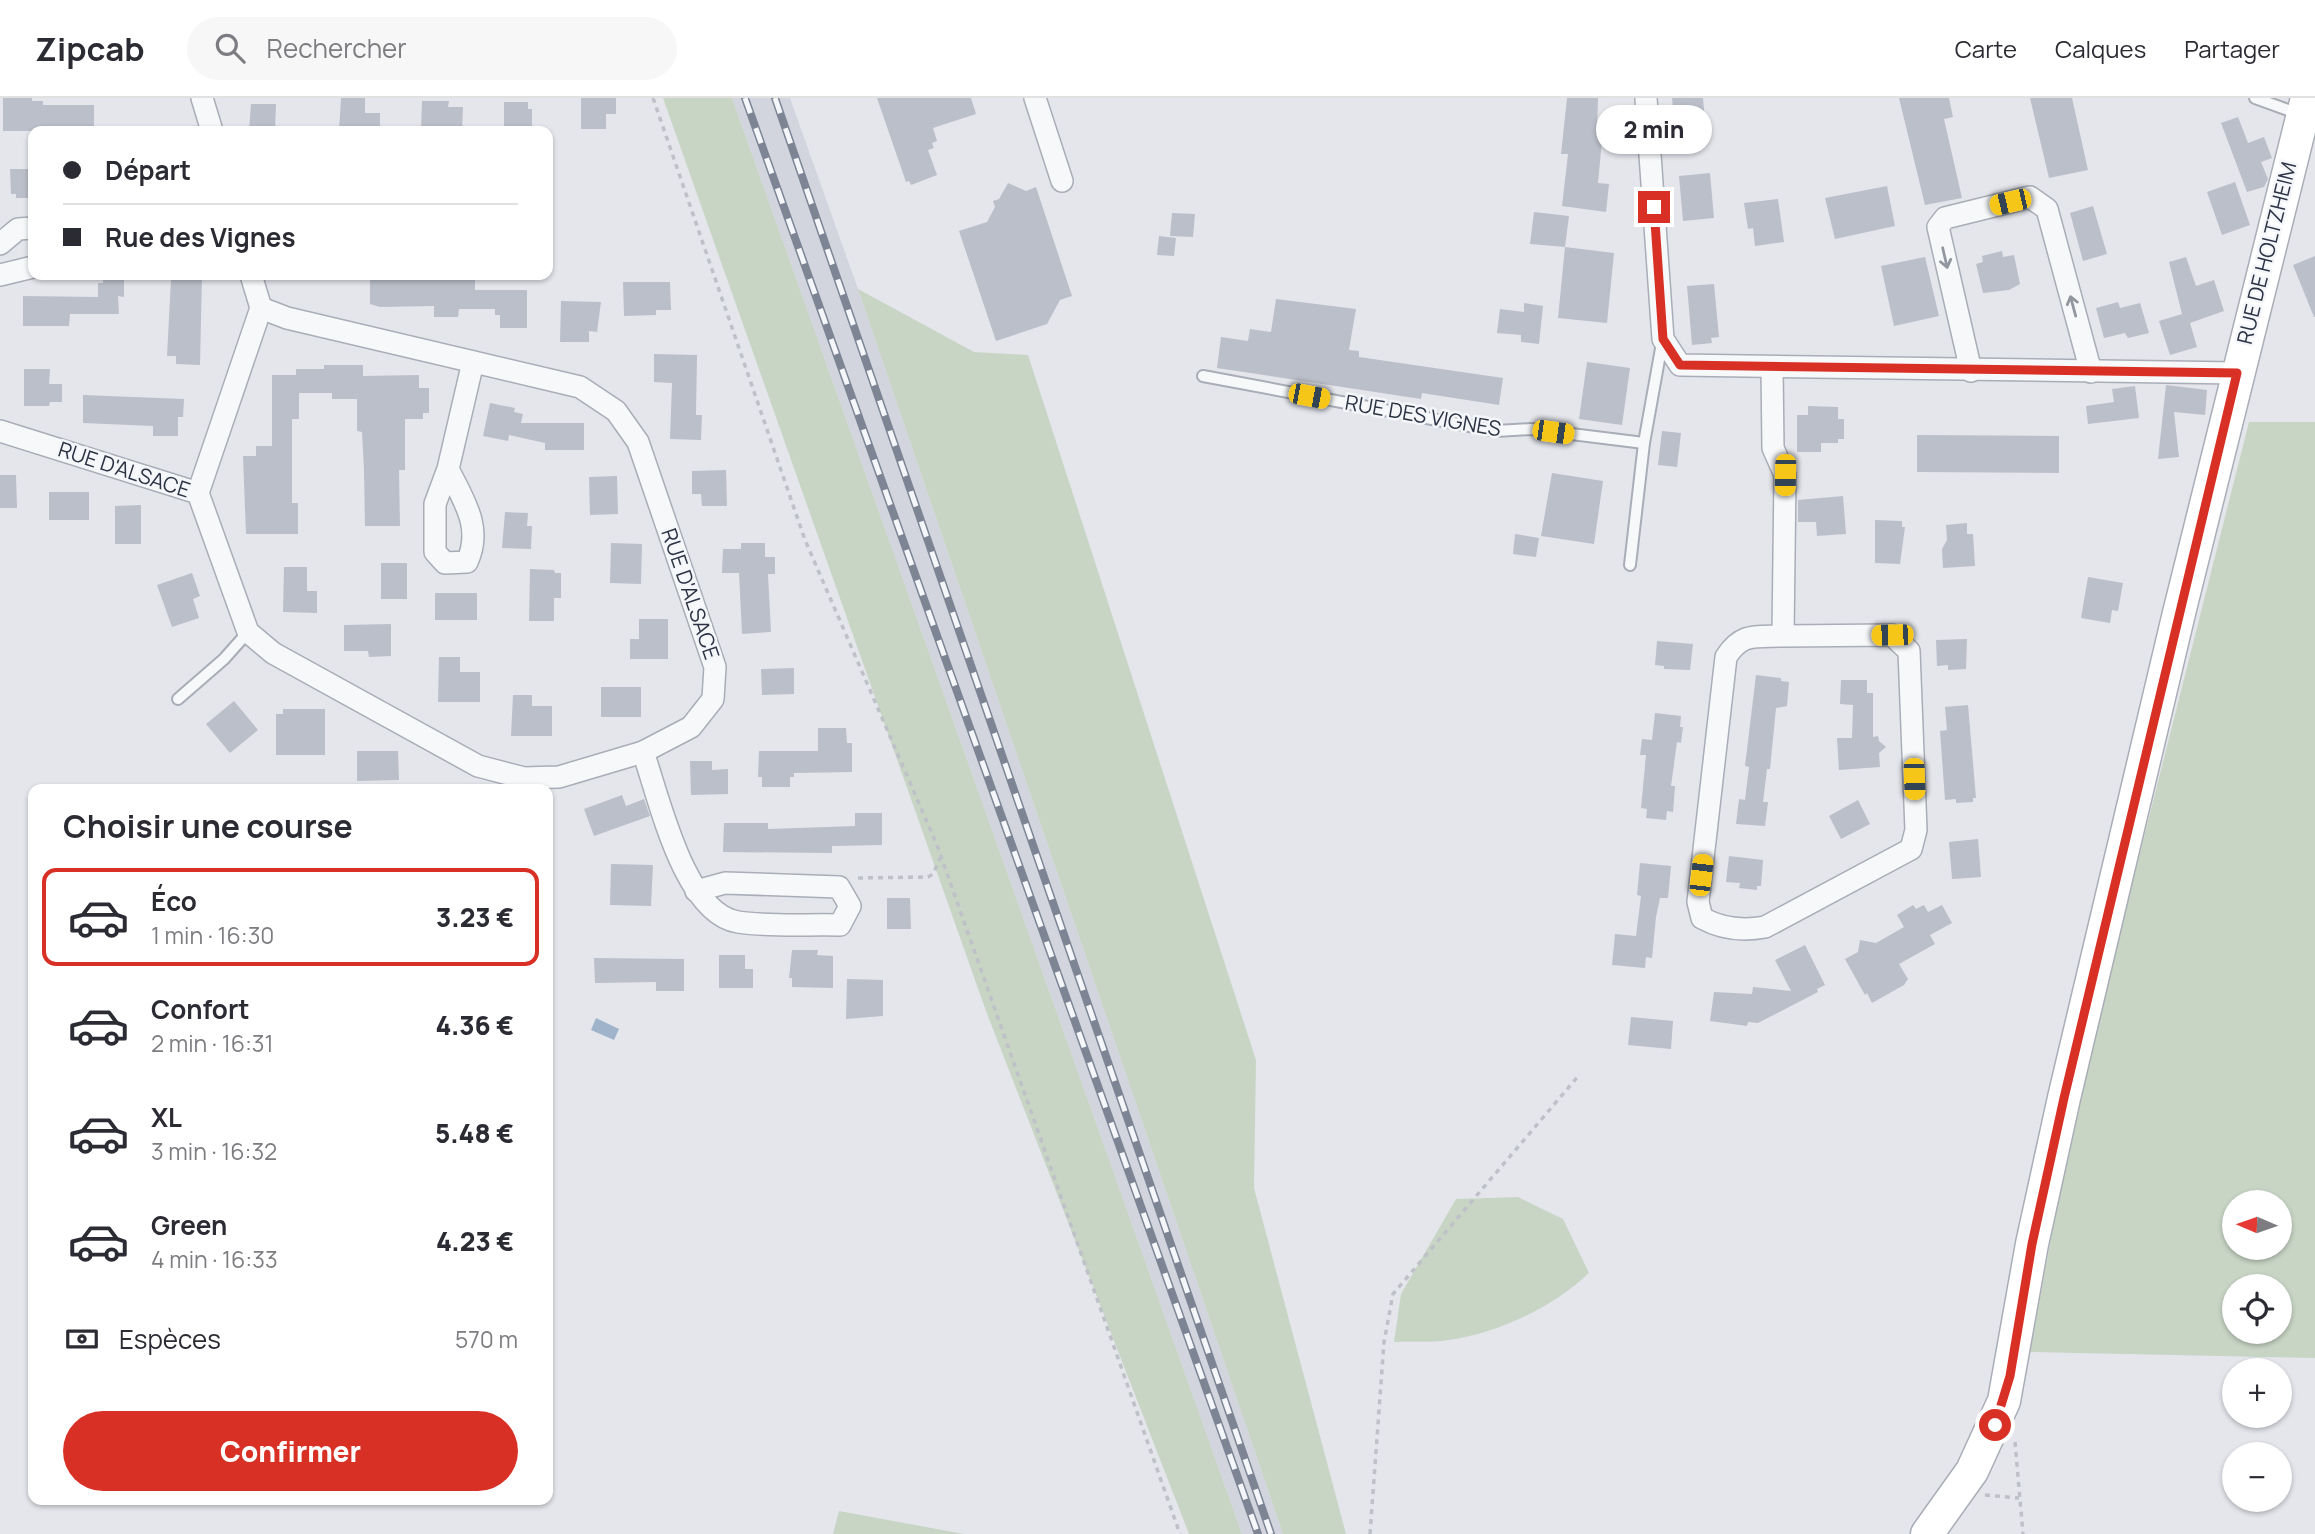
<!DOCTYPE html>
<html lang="fr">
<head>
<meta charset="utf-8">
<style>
  :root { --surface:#fff; --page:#f7f7f7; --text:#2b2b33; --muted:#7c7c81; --line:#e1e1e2; --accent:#d93025 }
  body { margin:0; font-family:Manrope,sans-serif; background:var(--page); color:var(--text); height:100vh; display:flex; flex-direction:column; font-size:26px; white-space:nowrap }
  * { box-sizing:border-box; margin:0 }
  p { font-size:23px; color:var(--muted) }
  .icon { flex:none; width:38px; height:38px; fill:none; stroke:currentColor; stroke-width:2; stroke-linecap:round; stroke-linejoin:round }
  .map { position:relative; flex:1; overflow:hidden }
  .drawer { position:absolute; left:28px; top:686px; width:525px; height:721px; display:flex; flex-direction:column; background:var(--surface); border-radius:14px; box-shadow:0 2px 5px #0004 }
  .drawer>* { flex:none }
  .guide { position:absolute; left:28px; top:28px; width:525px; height:154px; border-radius:14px; box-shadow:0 2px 5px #0004; display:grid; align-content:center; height:154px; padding:0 35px; background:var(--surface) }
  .needle { width:46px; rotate:272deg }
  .controls { position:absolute; left:2222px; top:1092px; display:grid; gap:14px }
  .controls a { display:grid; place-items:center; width:70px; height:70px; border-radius:50%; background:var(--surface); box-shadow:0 2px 5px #0004; font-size:35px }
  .end { position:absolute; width:32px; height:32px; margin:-16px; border:9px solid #d93025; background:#fff; box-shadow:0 0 0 4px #fff }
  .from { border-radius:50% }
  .bubble { position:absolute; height:49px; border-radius:24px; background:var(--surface); box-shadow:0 2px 5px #0004; font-size:23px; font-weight:800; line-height:49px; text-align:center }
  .car { position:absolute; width:21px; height:42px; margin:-21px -10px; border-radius:9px; box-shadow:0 0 5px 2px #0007; background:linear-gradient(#f5c518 24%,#345 0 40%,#f5c518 0 76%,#345 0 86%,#f5c518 0) }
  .guide b { display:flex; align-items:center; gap:24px; height:66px; font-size:26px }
  .guide b+b { border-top:2px solid var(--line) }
  .guide i { width:18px; height:18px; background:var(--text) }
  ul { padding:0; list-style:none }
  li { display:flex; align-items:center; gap:21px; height:98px; margin:0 14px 10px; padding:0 21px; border:4px solid transparent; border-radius:14px }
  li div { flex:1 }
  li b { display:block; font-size:26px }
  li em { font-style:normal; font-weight:800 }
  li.selected { border-color:var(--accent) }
  li>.icon { width:63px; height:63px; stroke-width:1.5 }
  h2 { padding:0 35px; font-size:32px; line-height:84px }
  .pay { display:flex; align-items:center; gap:18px; height:77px; padding:0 35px; font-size:26px }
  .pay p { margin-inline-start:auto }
  .action { display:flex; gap:14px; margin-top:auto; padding:14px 35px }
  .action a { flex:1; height:80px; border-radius:42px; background:var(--accent); color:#fff; font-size:28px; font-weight:800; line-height:80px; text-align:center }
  header { display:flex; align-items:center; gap:42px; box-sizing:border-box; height:98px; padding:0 35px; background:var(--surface); border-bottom:2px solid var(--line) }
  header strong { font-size:33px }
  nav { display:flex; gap:38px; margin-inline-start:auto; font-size:24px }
  .search { width:490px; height:63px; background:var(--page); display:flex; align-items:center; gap:18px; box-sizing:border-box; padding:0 24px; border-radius:38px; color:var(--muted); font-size:26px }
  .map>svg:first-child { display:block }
</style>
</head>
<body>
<header>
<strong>Zipcab</strong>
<div class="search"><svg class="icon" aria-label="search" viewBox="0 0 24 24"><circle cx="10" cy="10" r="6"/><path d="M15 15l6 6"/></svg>Rechercher</div>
<nav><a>Carte</a><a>Calques</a><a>Partager</a></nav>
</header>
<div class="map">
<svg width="2315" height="1436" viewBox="0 0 2315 1436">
  <rect width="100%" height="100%" fill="#e4e6ec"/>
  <polygon fill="#d2d5dd" points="732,0 790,0 858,191 1283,1436 1242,1436"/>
  <g fill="#c8d5c5" fill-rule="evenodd">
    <polygon points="663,0 732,0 1242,1436 1189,1436 986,913"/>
    <polygon points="858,191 974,254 1028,257 1256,962 1254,1090 1346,1436 1283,1436"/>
    <path d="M 2249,324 L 2315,324 L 2315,1260 L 2030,1254 L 2075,1012 ZM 2235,1104 L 2280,1104 L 2280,1150 L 2235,1150 ZM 2235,1188 L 2280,1188 L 2280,1234 L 2235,1234 Z"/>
    <path d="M 1518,1099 L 1563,1121 L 1589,1175 C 1553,1209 1499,1235 1449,1242 C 1431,1245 1412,1243 1394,1244 L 1401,1196 L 1456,1101 Z"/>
    <polygon points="839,1413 964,1436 833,1436"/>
  </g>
  <polygon fill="#9fb3cb" points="596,920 619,931 614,942 591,932"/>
  <g fill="#bbbfc9">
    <polygon points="3,0 32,0 32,3 43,3 43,7 94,7 94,33 3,33"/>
    <polygon points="341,0 365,0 365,15 380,15 380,33 339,33"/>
    <polygon points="581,0 616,0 616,16 606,16 606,31 581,31"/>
    <polygon points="877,0 971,0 976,16 933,30 937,43 932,45 934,50 928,52 937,77 911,87 909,83 906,84"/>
    <polygon points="1567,0 1598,0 1597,32 1603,32 1598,85 1609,86 1606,114 1562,108 1568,56 1561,56"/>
    <polygon points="1672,0 1703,0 1706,37 1676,40"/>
    <polygon points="1899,0 1949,0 1953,19 1944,21 1962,100 1925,107"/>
    <polygon points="2030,0 2072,0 2088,72 2049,80"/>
    <polygon points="422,3 449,3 448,9 463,9 462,33 421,33"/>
    <polygon points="504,4 528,4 528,11 532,11 532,32 504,31"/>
    <polygon points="251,6 276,6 275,33 249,33"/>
    <polygon points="2238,19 2248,45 2264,39 2272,60 2261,64 2268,81 2264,89 2247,94 2221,25"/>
    <polygon points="10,71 33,71 33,100 16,100 16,96 11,96"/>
    <polygon points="1710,75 1714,120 1683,123 1679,78"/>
    <polygon points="2235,84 2250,127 2222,137 2207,94"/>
    <polygon points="1008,85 1026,93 1036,89 1072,198 1060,202 1047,226 996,243 959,133 987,124 995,109 993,103 999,101"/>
    <polygon points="1887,88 1895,128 1835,141 1825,100"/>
    <polygon points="1778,101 1784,144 1755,148 1753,130 1748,131 1744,105"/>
    <polygon points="2093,108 2107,156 2083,163 2070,115"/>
    <polygon points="1534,114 1569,118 1565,149 1530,146"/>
    <polygon points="1172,115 1195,116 1193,139 1170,138"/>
    <polygon points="1159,138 1176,140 1174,158 1157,157"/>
    <polygon points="1565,149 1614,155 1607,225 1558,220"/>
    <polygon points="2002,153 2003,159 2014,157 2020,186 2009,192 1983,195 1976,166 1983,164 1982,158"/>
    <polygon points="2315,158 2315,219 2314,219 2293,167"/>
    <polygon points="1925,159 1939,218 1894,228 1881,168"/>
    <polygon points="2186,159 2196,188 2214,182 2224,213 2190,225 2197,249 2170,257 2159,223 2182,216 2169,164"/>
    <polygon points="103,177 124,177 124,199 118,198 119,216 70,216 69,228 23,228 23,198 98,199 98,185 103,185"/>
    <polygon points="177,177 202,177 200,267 176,266 176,258 167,258 171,182 177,182"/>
    <polygon points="370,177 475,180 475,192 527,192 527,230 500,230 500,217 495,217 495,211 459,211 458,219 434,219 434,208 380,209 370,206"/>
    <polygon points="623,184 670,184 671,212 656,212 656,217 624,218"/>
    <polygon points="1714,186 1719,239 1711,240 1712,245 1692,247 1687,188"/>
    <polygon points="1276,201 1356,211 1349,252 1359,253 1359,259 1503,280 1499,307 1422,295 1421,301 1217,270 1221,239 1248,243 1250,231 1271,234"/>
    <polygon points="561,203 601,204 597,234 589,233 589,244 560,244"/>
    <polygon points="2118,204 2120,210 2140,205 2149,235 2128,240 2125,235 2104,240 2096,210"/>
    <polygon points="1524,205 1543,208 1539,246 1521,244 1521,237 1497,235 1500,211 1524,214"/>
    <polygon points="654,256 697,257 696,317 702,317 701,342 670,341 672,285 654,284"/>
    <polygon points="1587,264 1630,270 1622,327 1579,321"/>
    <polygon points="324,267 363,267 363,278 419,277 419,290 429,290 429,315 423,315 423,321 405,321 405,372 399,372 400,428 365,428 364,372 362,334 357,333 357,301 332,301 332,295 299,295 299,321 292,321 292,405 298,405 298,436 246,436 243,358 256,358 256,348 272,348 272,277 296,277 296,271 324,271"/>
    <polygon points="24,271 50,271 49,286 62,286 62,304 50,304 49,308 24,308"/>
    <polygon points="2166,287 2207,292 2206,305 2205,317 2174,314 2179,359 2158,361"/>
    <polygon points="2135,288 2139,320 2088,326 2086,308 2114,304 2112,291"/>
    <polygon points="83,297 184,301 183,319 178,319 178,338 153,338 153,328 83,325"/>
    <polygon points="490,305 515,310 514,314 523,316 521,325 584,325 584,352 545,352 545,345 509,337 508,343 483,338"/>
    <polygon points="1808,308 1838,309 1838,321 1844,321 1844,341 1838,341 1838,345 1821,345 1821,354 1797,354 1797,317 1808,317"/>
    <polygon points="1662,333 1681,335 1677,369 1658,367"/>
    <polygon points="1917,337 2059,338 2059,375 1917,374"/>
    <polygon points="726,372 727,408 702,408 701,396 692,396 692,373"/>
    <polygon points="1552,375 1603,383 1594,446 1541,438"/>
    <polygon points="0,377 16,377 17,410 0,410"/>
    <polygon points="617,378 618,416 590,417 589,379"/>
    <rect x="49" y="394" width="40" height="28"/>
    <polygon points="1843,398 1846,436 1817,438 1816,424 1798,424 1798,402"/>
    <polygon points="141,407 141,446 115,446 115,408"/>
    <polygon points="505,414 528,415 527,428 532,428 531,451 502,450"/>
    <polygon points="1875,422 1902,423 1902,429 1905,429 1900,466 1875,465"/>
    <polygon points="1967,425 1967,436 1973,436 1975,468 1943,470 1942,451 1947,442 1946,427"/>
    <polygon points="1515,436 1539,440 1536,459 1513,456"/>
    <polygon points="611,445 642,446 641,486 610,485"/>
    <polygon points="741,445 765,445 765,459 775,459 775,476 768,476 771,534 742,536 739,475 722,475 723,451 741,451"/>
    <rect x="381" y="465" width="26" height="36"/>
    <polygon points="284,469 307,469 307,493 317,493 317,515 283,514"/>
    <polygon points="530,471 554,472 555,475 561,475 561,500 554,500 554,523 529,523"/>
    <polygon points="192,475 200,498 193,501 199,520 172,529 157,487"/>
    <polygon points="2088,479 2123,485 2118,513 2112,512 2110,525 2081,520"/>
    <rect x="435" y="495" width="42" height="27"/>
    <polygon points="639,521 668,521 668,561 630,561 630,541 639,541"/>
    <polygon points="391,526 391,558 369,559 368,553 344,553 344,527"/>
    <polygon points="1967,541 1966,571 1948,572 1948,567 1937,568 1936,542"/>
    <polygon points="1657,543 1693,546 1690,572 1664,571 1664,568 1655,567"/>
    <polygon points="439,559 460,559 460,574 480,574 480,604 438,604"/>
    <polygon points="794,570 794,596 762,597 761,571"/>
    <polygon points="1756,577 1781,580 1781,583 1789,584 1787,608 1776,610 1770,671 1767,671 1763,704 1768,704 1765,728 1736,726 1739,701 1745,702 1749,669 1745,668"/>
    <polygon points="1841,582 1867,582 1867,595 1873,595 1873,639 1878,638 1879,643 1886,649 1879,655 1880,669 1839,672 1837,640 1852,640 1853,607 1840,606"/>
    <rect x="601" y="589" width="40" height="30"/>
    <polygon points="513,597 532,597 532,608 552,608 552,638 511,638"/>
    <polygon points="234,603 258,632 230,655 206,626"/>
    <polygon points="1968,607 1976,700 1973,700 1973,704 1956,705 1956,701 1945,702 1940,633 1947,632 1945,609"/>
    <polygon points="283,611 325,611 325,657 276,657 276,616 283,616"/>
    <polygon points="1655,615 1681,618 1680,629 1683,629 1681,645 1677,644 1671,688 1675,688 1673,714 1667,713 1666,722 1646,720 1647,711 1641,710 1646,657 1640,657 1642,641 1652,642"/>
    <polygon points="818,630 846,630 847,645 852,645 852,674 794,675 794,679 790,679 790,689 762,689 762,679 758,679 759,653 818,653"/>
    <polygon points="357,653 398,653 399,682 357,683"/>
    <polygon points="690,663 712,663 712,672 728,671 728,696 691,697"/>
    <polygon points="622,697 626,708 644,701 650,718 594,738 584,711"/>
    <polygon points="1858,702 1870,726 1841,741 1829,718"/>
    <polygon points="855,715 882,715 882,747 832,748 832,755 723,754 724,725 768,725 768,731 855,728"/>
    <polygon points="1978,741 1981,779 1952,781 1949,744"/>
    <polygon points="1729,758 1763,762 1761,788 1757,788 1757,792 1739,790 1740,785 1726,784"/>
    <polygon points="1640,765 1671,768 1668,800 1660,800 1656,819 1652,860 1646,859 1645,870 1612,867 1615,836 1636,838 1641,798 1637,797"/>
    <polygon points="611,766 653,767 651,808 610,807"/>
    <polygon points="887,800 910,800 911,831 887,831"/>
    <polygon points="1913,807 1916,811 1924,807 1928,814 1942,807 1952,825 1930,837 1935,846 1899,866 1908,881 1904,887 1872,905 1867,895 1865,897 1845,861 1858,854 1860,842 1876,845 1904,829 1897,817"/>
    <polygon points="1805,847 1825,887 1817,891 1818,894 1758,925 1748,924 1747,928 1710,923 1714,894 1752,896 1753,889 1791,893 1775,862"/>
    <polygon points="792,852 818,852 817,857 833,858 833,890 792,889 792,880 789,880"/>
    <polygon points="719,857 745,857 745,871 753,871 753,890 719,890"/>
    <polygon points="594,860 684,861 684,893 656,893 656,884 595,885"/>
    <polygon points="847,881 883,882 883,918 846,921"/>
    <polygon points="1631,919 1673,923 1671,951 1628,947"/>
  </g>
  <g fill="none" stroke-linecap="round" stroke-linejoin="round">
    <defs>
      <g id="lane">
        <polyline points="2255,0 2299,16"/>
        <polyline points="1203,278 1496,333 1531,331 1644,345"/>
        <polyline points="1630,467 1644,345 1662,245"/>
        <polyline points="178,601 224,561 248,534"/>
      </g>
      <g id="street">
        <polyline points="202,0 212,33"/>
        <polyline points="1035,0 1062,83"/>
        <polyline points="1646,0 1663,241 1680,267 2237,275"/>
        <polyline points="0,146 18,131 33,130"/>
        <polyline points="0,177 33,169"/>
        <path d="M 1772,270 L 1773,350 L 1785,377 L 1783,538 C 1756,539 1742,534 1726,559 L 1698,804 L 1702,820 C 1722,831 1744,833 1765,829 L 1911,751 L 1916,732 L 1909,553 L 1892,537 L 1783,538"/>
        <polyline points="1971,273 1938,129 1945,120 2030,99 2047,111 2091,274"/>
        <polyline points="0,333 198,395 248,534 273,555 478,668 524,680 559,679 643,654 691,629 713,601 715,569 638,344 616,313 580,289 287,220 261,210"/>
        <path d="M 448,371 C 464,403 483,430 467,464 L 445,465 L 435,454 L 435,406 L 448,371 L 473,264"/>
        <polyline points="198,395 261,210 251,177"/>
        <path d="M 643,654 C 659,699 684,816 738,824 C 771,829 807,826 840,827 L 850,808 L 839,789 L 725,785 L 696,793"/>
      </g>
      <polyline id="secondary" points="1927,1436 1972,1373 2004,1303 2032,1146 2064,1000 2179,515 2307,0"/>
    </defs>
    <use href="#lane" stroke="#a9adb6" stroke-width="14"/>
    <use href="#street" stroke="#a9adb6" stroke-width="24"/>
    <use href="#secondary" stroke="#a9adb6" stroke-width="35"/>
    <g stroke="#bec1c7" stroke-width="3.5" stroke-dasharray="5 5" stroke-linecap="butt">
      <polyline points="653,0 805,442 937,747 1180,1436"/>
      <polyline points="858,780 928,779 933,776 940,760"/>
      <polyline points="2015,1344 2023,1436"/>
      <polyline points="1985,1397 2019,1400"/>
      <polyline points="1370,1436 1384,1244 1393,1196 1580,976"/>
    </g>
    <use href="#lane" stroke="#f7f8fa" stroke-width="10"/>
    <use href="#street" stroke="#f7f8fa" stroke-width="21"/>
    <use href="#secondary" stroke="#fff" stroke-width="32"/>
    <defs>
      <g id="rail">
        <polyline points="745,0 1258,1436"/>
        <polyline points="775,0 1271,1436"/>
      </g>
    </defs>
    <use href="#rail" stroke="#7d8595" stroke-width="8"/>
    <use href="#rail" stroke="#f4f6f9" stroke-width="5" stroke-dasharray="16" stroke-linecap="butt"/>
  </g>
  <defs><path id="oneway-shaft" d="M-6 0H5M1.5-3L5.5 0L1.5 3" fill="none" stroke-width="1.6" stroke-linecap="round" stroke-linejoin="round" transform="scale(1.75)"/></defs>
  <g stroke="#91969f">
    <use href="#oneway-shaft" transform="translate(1945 160) rotate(77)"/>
    <use href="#oneway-shaft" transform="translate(2073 208) rotate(-105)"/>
  </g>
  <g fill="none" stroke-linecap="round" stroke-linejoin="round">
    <polyline stroke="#d93025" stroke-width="9" points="1654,109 1663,241 1680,267 2237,275 2064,1000 2032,1146 2010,1278 1995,1327"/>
  </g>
  <g text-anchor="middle" stroke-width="5" stroke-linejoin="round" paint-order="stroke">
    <g font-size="21" fill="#2b3344" stroke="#f4f6f9">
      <text transform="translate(2267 155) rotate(-76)" y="7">RUE DE HOLTZHEIM</text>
      <text transform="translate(1423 318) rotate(10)" y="7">RUE DES VIGNES</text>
      <text transform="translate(124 372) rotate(18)" y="7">RUE D'ALSACE</text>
      <text transform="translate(690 496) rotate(71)" y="7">RUE D'ALSACE</text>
    </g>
  </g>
</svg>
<div class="controls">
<a><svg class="needle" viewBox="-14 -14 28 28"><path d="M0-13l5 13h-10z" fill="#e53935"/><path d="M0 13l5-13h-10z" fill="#7c7c81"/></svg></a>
<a><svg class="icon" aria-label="locate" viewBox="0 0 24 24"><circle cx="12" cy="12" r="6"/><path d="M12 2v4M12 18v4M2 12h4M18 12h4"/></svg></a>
<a>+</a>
<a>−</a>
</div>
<i class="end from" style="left:1995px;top:1327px"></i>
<i class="end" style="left:1654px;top:109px"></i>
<div class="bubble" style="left:1596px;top:7px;width:116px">2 min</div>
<i class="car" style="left:2010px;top:104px;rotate:257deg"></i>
<i class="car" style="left:1309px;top:298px;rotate:101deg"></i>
<i class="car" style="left:1553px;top:334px;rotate:98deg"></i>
<i class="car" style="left:1785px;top:377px;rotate:181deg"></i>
<i class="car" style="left:1892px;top:537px;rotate:269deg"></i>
<i class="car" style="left:1914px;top:681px;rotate:178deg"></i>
<i class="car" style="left:1701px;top:777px;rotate:7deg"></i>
<div class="guide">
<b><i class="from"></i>Départ</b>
<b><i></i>Rue des Vignes</b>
</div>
<section class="drawer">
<h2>Choisir une course</h2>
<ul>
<li class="selected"><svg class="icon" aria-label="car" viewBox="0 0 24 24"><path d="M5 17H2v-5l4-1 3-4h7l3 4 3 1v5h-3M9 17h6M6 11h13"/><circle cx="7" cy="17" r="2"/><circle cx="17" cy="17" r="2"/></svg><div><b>Éco</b><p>1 min · 16:30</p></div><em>3.23 €</em></li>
<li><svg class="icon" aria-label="car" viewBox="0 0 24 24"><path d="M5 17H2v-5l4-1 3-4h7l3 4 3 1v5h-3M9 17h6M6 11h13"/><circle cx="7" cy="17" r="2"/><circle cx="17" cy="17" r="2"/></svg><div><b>Confort</b><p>2 min · 16:31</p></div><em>4.36 €</em></li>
<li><svg class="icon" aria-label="car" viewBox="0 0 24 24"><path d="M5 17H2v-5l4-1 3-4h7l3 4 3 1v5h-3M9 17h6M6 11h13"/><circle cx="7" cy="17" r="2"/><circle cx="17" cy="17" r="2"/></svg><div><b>XL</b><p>3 min · 16:32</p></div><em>5.48 €</em></li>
<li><svg class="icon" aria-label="car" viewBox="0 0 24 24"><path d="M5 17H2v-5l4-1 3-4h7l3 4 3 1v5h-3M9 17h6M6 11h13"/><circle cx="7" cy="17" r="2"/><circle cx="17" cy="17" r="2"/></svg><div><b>Green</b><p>4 min · 16:33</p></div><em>4.23 €</em></li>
</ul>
<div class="pay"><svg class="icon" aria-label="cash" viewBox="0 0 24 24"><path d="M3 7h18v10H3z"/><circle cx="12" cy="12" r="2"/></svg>Espèces<p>570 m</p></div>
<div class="action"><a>Confirmer</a></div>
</section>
</div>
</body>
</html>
